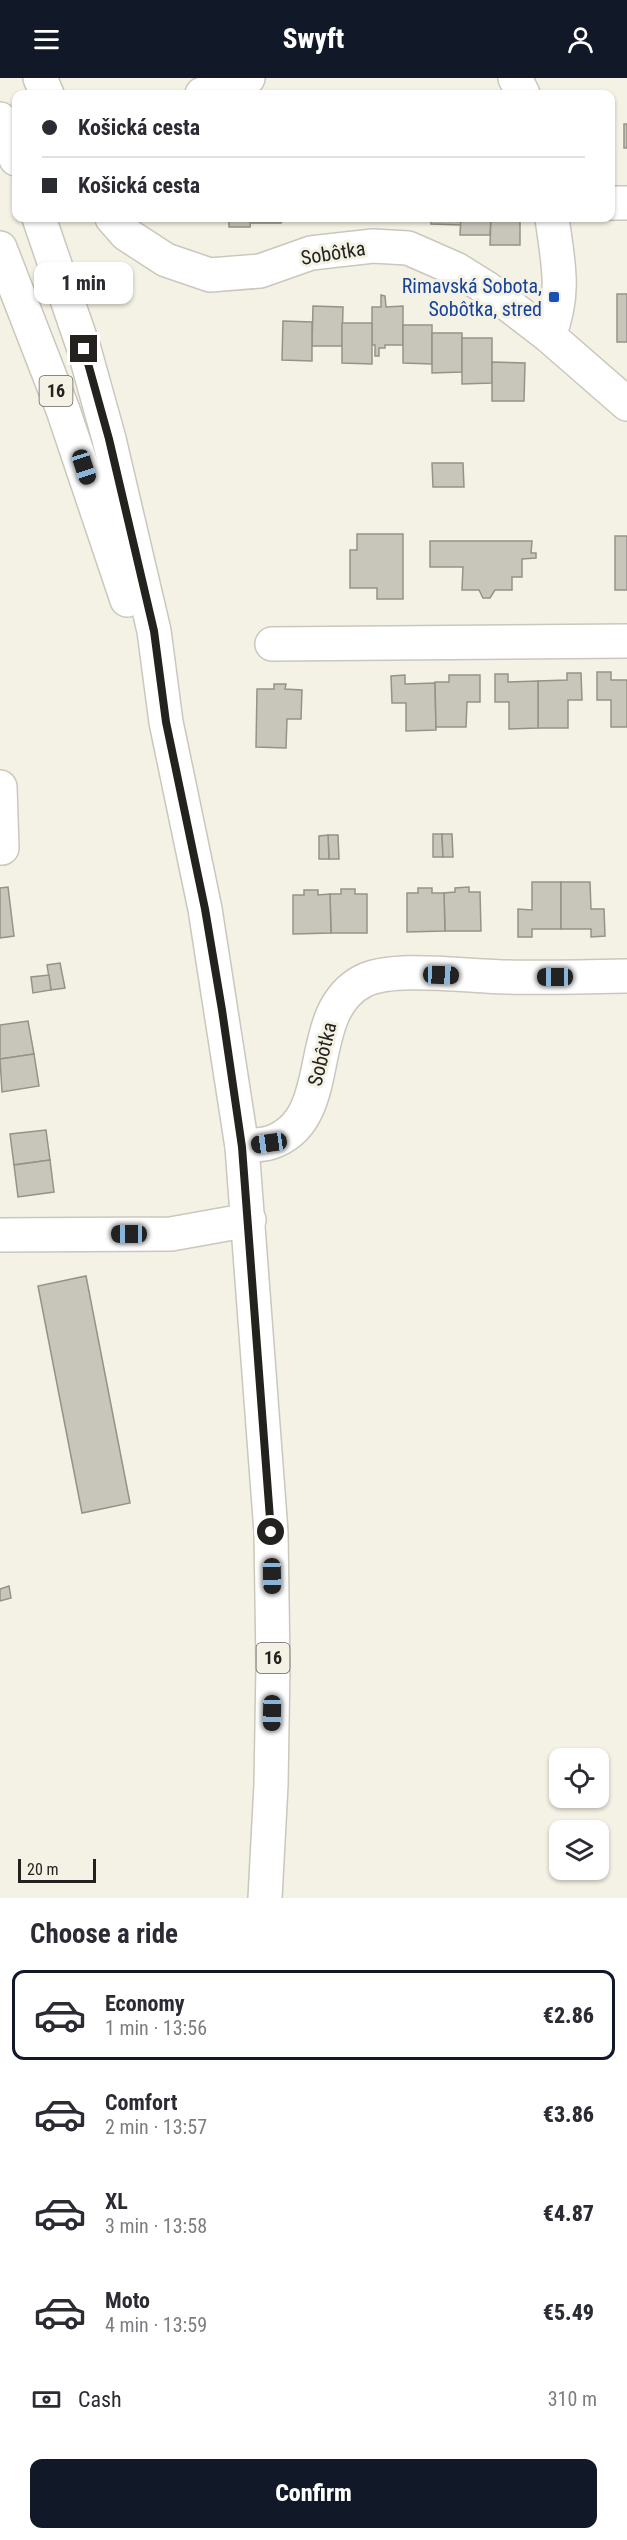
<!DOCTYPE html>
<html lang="en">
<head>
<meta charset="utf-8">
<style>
  :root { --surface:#fff; --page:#f7f7f7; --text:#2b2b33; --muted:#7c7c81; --line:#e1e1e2; --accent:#111827 }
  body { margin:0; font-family:"Roboto Condensed",sans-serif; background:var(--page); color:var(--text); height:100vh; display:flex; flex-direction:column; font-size:22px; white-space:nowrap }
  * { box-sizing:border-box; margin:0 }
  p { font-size:20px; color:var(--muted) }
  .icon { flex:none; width:33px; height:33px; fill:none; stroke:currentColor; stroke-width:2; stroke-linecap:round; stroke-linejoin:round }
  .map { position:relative; height:1820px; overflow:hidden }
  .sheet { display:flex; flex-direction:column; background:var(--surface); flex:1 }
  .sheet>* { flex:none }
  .hud { position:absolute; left:12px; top:12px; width:603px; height:132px; border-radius:12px; box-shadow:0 2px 4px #0004; display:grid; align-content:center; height:132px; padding:0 30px; background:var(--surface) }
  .fabs { position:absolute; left:549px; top:1670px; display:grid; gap:12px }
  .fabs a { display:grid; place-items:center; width:60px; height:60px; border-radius:12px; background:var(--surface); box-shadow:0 2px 4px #0004; font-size:30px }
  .scale { position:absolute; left:18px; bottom:15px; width:78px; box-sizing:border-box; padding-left:6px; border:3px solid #23221e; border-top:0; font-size:16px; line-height:21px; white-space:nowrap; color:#23221e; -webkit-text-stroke:4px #f4f1e5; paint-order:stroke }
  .end { position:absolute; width:27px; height:27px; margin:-14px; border:8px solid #23221e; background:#fff; box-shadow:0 0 0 3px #fff }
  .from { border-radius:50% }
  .bubble { position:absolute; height:42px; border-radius:12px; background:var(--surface); box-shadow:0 2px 4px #0004; font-size:20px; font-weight:800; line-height:42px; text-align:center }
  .car { position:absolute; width:18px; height:36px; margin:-18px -9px; border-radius:8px; box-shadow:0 0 4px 2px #0007; background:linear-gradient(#222 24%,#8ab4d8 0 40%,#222 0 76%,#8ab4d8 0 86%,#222 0) }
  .hud b { display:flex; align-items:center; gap:21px; height:57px; font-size:22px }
  .hud b+b { border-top:2px solid var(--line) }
  .hud i { width:15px; height:15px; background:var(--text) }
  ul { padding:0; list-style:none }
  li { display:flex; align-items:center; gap:18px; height:90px; margin:0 12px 9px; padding:0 18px; border:3px solid transparent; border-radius:12px }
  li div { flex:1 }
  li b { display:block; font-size:22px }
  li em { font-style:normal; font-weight:800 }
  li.on { border-color:var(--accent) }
  li>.icon { width:54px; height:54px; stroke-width:1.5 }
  h2 { padding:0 30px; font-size:27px; line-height:72px }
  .pay { display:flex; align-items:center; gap:15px; height:66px; padding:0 30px; font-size:22px }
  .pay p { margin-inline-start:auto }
  .cta { display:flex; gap:12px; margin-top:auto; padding:12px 30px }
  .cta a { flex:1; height:69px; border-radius:12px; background:var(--accent); color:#fff; font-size:24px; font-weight:800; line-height:69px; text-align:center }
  header { display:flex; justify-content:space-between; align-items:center; height:78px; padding:0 30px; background:var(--accent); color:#fff; font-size:27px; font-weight:800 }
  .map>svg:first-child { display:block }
</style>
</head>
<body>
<header><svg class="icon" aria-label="menu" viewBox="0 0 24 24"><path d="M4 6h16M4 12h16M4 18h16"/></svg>Swyft<svg class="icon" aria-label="person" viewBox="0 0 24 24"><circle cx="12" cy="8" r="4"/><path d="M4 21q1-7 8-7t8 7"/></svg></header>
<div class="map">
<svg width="627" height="1820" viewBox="0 0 627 1820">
  <rect width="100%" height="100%" fill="#f4f1e5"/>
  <g fill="#c8c6bb" stroke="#959288" stroke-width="1.5">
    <rect x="624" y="46" width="3" height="24"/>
    <polygon points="229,140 251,140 250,149 229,149"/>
    <polygon points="252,140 282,140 281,145 252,145"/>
    <polygon points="431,140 461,140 461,147 431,146"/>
    <polygon points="461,140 491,140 490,157 460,157"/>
    <polygon points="491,140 520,140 520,167 490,167"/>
    <rect x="617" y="216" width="10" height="48"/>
    <polygon points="381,217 385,218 386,229 403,228 403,267 385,267 385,270 379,270 379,278 375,278 375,267 372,267 372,229 381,229"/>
    <polygon points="313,228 343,229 342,268 312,268"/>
    <polygon points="283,243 312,244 312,283 282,282"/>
    <polygon points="342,245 372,245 372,286 342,285"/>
    <polygon points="403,247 432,247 432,286 403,285"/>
    <polygon points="432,255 462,255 462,294 432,295"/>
    <polygon points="462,260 492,260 492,305 462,306"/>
    <polygon points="492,284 525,285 524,323 492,323"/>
    <polygon points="432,385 463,385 464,409 433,409"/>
    <polygon points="357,456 403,456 403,521 377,521 377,510 350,510 350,472 357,472"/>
    <rect x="615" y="458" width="12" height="54"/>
    <polygon points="430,463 532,463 531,475 536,475 536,480 522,481 522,499 512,499 512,512 495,512 490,520 483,520 479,512 462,512 463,489 430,489"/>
    <polygon points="597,594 611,594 611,602 627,602 627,649 611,649 611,622 597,622"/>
    <polygon points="567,595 581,595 582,622 568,622 568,650 538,650 538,603 567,602"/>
    <polygon points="495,596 508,596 508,604 538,603 538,650 509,651 509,624 495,624"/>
    <polygon points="405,597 405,606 435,605 436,652 406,653 406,625 392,625 391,598"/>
    <polygon points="449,597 480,597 480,624 467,624 466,649 436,649 435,604 449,604"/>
    <polygon points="274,606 286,606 285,611 302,612 301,641 287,641 286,670 256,669 257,611 274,611"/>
    <polygon points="433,756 442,756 443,779 433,779"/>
    <polygon points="442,756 452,756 453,779 443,779"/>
    <polygon points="328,757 338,757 339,781 329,781"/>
    <polygon points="328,757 329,781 319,781 319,758"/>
    <polygon points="532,804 561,804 561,851 532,851 532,859 518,859 518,831 532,832"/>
    <polygon points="561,804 590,804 591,831 604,831 605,858 591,859 591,851 561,851"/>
    <polygon points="8,809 14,858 0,860 0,810"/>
    <polygon points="469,809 469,814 480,814 481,853 445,853 444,815 455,814 455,810"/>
    <polygon points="418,810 432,810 432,815 444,815 445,853 407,854 407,815 418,815"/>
    <polygon points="341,811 355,811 355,816 367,816 367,855 331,855 330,816 341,816"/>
    <polygon points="304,812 318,812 318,817 330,816 331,855 293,856 293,817 304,817"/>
    <polygon points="60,885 65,910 51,912 47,887"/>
    <polygon points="49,897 51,912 33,915 31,899"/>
    <polygon points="28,943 34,976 0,981 0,947"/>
    <polygon points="34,976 39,1008 2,1014 0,981"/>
    <polygon points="46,1052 50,1082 14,1087 10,1056"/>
    <polygon points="50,1082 54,1114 18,1119 14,1087"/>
    <polygon points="86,1198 130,1425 82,1435 38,1208"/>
    <polygon points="9,1508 11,1520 0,1523 0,1511"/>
  </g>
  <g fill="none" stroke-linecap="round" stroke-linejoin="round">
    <defs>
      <g id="minor">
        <polyline points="40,0 47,16"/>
        <polyline points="515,0 523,16"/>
        <polyline points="202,16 248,0"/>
        <polyline points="610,125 627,125"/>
        <polyline points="112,140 126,156 166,182 210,197 260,193 311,175 373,168 408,170 456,191 488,211 549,258 627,326"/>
        <path d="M 549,258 C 566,213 558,186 552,140"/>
        <polyline points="272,566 627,563"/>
        <polyline points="0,709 2,770 0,770"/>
        <path d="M 242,1069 C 251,1067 261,1067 269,1065 C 340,1043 300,936 363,903 C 394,887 471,899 508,899 C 548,900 587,899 627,898"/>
        <polyline points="0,1157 171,1156 249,1142"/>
      </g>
      <g id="major">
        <polyline points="0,41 16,81"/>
        <polyline points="39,140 84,271 109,361 154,553 166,644 205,831 242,1069 271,1454 273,1587 271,1707 265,1820"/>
        <polyline points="0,170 63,332 127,522"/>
      </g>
    </defs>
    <use href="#minor" stroke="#cac7bc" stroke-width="36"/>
    <use href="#major" stroke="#cac7bc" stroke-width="36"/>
    <use href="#minor" stroke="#fff" stroke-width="33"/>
    <use href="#major" stroke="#fff" stroke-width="33"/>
  </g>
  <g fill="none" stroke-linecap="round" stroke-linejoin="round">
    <polyline stroke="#23221e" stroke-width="8" points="84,271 109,361 154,553 166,644 205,831 222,932 242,1069 271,1454"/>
  </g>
  <rect fill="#1a4fb4" stroke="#f4f1e5" stroke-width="2" x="548" y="213" width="12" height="12" rx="3"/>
  <g text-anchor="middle" stroke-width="6" stroke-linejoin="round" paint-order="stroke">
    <g fill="#f4f1e5" stroke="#62605a" stroke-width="1.5">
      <rect x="39.5" y="298" width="33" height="30" rx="4.5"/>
      <rect x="256.5" y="1565" width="33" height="30" rx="4.5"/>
    </g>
    <g font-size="18" font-weight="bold" fill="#23221e">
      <text x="56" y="319">16</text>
      <text x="273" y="1586">16</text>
    </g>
    <g font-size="20" fill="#23221e" stroke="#f4f1e5">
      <text transform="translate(333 175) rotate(-9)" y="7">Sobôtka</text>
      <text transform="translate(322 976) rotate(-76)" y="7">Sobôtka</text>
    </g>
    <g font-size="20" fill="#164399" stroke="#f4f1e5" text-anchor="end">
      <text x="542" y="215">Rimavská Sobota,<tspan x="542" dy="23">Sobôtka, stred</tspan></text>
    </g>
  </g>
</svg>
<div class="fabs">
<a><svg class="icon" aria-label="locate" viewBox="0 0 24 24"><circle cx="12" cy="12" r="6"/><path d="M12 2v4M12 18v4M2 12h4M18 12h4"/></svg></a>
<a><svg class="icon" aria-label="layers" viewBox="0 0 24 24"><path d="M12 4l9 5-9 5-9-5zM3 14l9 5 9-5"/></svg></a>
</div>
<div class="scale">20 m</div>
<i class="end from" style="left:271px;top:1454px"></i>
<i class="end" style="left:84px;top:271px"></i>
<div class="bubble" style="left:34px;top:184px;width:99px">1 min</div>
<i class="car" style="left:84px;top:389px;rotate:162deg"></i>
<i class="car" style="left:441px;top:897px;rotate:92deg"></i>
<i class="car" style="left:555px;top:899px;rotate:270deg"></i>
<i class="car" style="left:269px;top:1065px;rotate:262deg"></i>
<i class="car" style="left:129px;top:1156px;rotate:270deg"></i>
<i class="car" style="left:272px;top:1498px;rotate:179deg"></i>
<i class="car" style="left:272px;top:1635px;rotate:181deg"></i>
<div class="hud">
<b><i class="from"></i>Košická cesta</b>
<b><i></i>Košická cesta</b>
</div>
</div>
<section class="sheet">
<h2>Choose a ride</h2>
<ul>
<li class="on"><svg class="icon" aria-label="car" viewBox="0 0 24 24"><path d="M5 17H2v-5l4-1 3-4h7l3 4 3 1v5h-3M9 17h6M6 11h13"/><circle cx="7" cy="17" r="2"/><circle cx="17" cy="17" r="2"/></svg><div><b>Economy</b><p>1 min · 13:56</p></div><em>€2.86</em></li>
<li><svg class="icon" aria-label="car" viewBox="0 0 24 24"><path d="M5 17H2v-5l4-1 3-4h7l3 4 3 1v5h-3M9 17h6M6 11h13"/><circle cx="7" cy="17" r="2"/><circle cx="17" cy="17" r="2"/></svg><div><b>Comfort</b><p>2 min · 13:57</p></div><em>€3.86</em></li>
<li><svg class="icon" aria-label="car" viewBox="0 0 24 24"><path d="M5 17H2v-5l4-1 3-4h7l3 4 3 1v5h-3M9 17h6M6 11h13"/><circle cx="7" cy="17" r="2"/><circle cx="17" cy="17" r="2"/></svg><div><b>XL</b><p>3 min · 13:58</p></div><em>€4.87</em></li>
<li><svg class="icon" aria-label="car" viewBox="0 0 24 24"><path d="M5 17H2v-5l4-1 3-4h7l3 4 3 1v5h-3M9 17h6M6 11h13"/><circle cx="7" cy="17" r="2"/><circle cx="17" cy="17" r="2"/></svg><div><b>Moto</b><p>4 min · 13:59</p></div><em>€5.49</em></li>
</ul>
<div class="pay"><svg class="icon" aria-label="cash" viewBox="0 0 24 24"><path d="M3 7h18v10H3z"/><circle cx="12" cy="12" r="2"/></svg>Cash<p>310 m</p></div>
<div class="cta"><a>Confirm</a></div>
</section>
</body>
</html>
